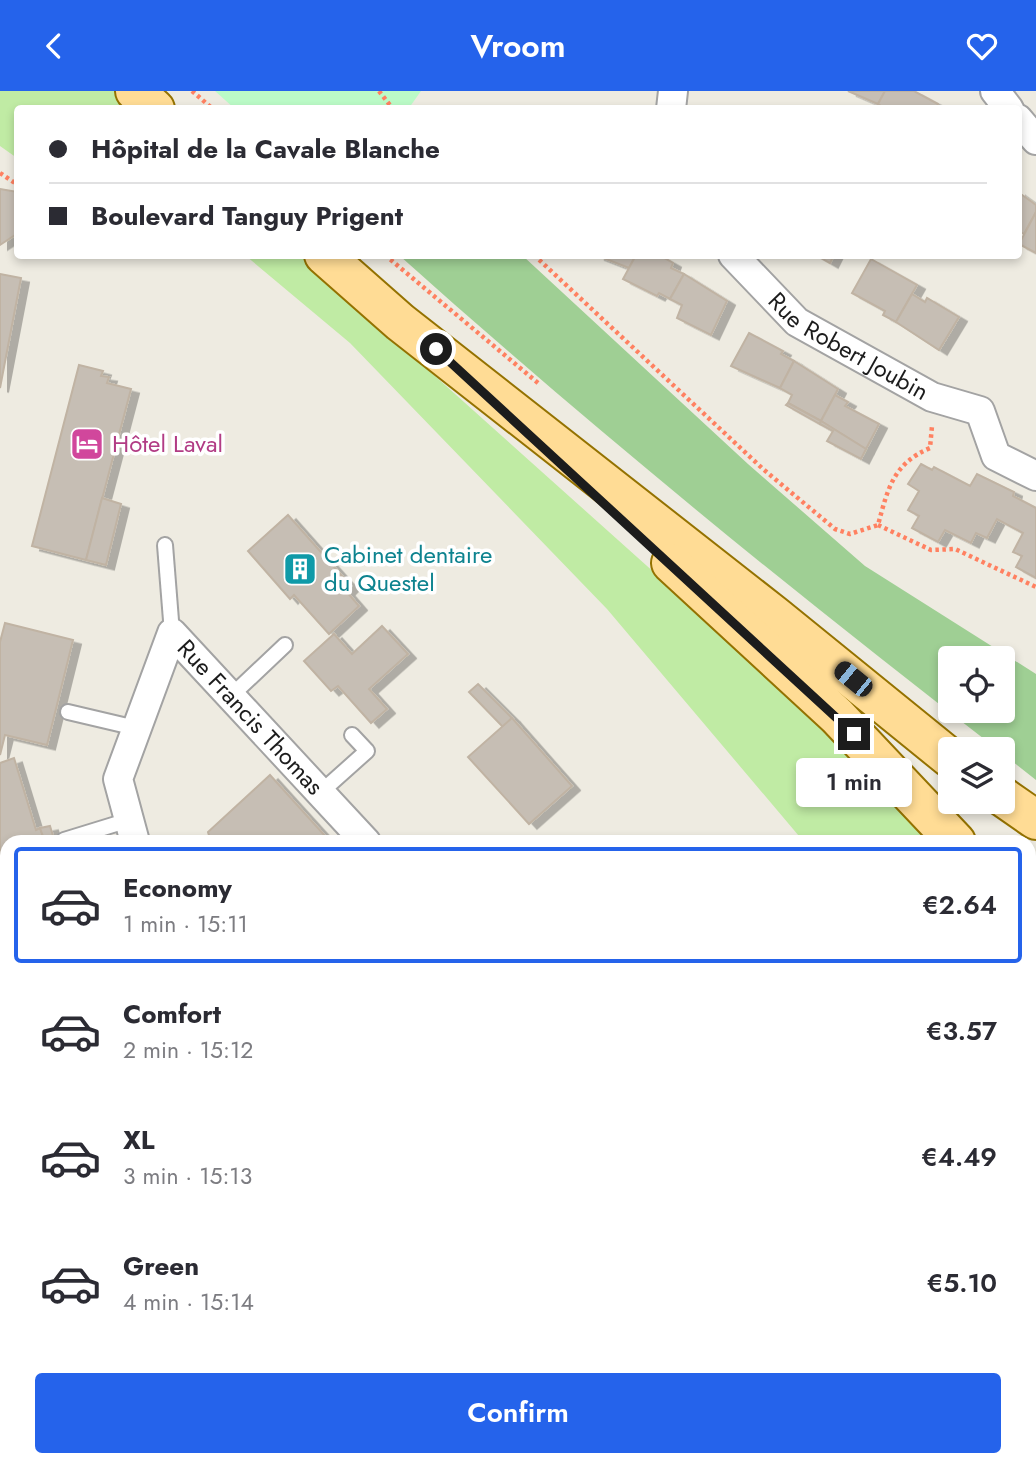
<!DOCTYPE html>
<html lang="en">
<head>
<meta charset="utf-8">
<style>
  :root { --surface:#fff; --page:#f7f7f7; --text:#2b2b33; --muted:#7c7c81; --line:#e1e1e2; --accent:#2563eb }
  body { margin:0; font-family:Jost,sans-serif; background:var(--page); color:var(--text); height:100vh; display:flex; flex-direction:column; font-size:26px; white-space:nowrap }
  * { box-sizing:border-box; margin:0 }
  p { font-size:23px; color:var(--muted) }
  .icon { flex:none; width:38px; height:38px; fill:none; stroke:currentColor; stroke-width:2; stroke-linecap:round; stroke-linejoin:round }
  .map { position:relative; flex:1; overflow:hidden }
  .side { position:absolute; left:0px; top:744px; width:1036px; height:632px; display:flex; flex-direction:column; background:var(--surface); border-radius:21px 21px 0 0; box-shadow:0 4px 10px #0003 }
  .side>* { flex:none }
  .guide { position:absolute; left:14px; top:14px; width:1008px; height:154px; border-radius:7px; box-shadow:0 4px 10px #0003; display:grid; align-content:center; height:154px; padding:0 35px; background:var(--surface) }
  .tools { position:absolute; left:938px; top:555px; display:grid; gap:14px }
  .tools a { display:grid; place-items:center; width:77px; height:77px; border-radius:7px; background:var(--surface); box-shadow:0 4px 10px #0003; font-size:35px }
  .end { position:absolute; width:32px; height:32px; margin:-16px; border:9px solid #1c1c1c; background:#fff; box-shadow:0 0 0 4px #fff }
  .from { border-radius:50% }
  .bubble { position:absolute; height:49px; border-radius:7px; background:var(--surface); box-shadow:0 4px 10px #0003; font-size:23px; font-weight:600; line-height:49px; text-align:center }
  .car { position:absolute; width:21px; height:42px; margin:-21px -10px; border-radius:9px; box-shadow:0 0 5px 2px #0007; background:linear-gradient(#222 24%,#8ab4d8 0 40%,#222 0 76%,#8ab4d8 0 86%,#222 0) }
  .guide b { display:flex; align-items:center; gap:24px; height:66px; font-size:26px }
  .guide b+b { border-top:2px solid var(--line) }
  .guide i { width:18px; height:18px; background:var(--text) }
  ul { padding:12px 0 0; list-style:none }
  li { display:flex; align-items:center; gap:21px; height:116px; margin:0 14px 10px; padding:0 21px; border:4px solid transparent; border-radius:7px }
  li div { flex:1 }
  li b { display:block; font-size:26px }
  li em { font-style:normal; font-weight:600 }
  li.on { border-color:var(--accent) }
  li>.icon { width:63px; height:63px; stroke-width:1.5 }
  .primary-button { display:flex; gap:14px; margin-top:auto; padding:14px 35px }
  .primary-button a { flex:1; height:80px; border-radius:7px; background:var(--accent); color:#fff; font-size:28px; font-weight:600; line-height:80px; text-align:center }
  header { display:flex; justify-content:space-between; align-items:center; height:91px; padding:0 35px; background:var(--accent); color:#fff; font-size:32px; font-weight:600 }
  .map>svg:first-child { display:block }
</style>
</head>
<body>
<header><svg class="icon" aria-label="back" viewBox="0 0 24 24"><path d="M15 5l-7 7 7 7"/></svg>Vroom<svg class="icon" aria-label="heart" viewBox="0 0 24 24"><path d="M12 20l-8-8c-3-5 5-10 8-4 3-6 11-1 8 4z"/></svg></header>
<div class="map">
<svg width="1036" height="1375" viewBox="0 0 1036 1375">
  <defs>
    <filter id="shadow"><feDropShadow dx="8" dy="4.5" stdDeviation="0" flood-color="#0004"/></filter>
  </defs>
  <rect width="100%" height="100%" fill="#eeebe1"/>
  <g fill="#c0eba4">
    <polygon points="0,0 117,0 138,17 18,18 17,67 0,55"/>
    <polygon points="246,165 301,165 820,630 934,751 804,751 607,518 350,252"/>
    <polygon points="1029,847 1036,853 1036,1107 1029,1125"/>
    <polygon points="0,1066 7,1076 7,1368 122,1369 128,1375 0,1375"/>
  </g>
  <g fill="#9fcf94" fill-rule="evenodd">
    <path d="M 400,165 L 523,165 L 748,373 L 865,475 L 1036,583 L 1036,689 L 1003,663 L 1003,658 L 997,658 C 792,500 592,337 400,165 ZM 1003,567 L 1003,620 L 950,620 L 950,567 Z"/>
    <polygon points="1036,1251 1036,1375 923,1375 930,1369 1029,1368 1029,1262"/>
  </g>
  <polygon fill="#bbfbc7" points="215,0 421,0 409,17 235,18"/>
  <g fill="#c6beb4" stroke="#c0b3a3" stroke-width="2" filter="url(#shadow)">
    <polygon points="848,0 885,0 878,13"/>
    <polygon points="885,0 914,0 938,13 936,18 886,18 878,13"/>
    <polygon points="0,98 18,101 18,142 0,154"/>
    <polygon points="1018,101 1036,114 1036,121 1024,143 1018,140"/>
    <polygon points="1036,121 1036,162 1019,153"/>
    <polygon points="596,164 636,164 629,177"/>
    <polygon points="636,164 659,164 673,172 671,177 684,183 670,208 659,202 657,205 623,188"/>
    <polygon points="816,164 834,164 830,172"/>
    <polygon points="871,168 917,194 896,231 883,224 885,220 852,202"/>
    <polygon points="0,183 21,187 0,297"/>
    <polygon points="684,183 727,210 711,244 677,227 682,214 670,208"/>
    <polygon points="912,203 925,211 927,207 959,226 939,259 896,231"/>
    <polygon points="749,242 783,260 781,263 794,270 780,297 731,275"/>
    <polygon points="794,270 838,298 821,330 788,312 792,304 780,297"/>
    <polygon points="79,274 103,280 101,285 109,286 107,292 131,298 86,469 32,455"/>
    <polygon points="835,304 848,311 845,315 879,333 866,358 821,330"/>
    <polygon points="788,312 821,330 820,333 786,314"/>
    <polygon points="821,330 866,358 861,368 827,350 833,340 820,333"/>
    <polygon points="921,373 932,379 934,376 970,395 977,383 1014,401 1013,405 1036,417 1036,487 1016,476 1022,465 1013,461 1023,442 997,428 987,447 976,442 971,452 945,439 938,451 912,437 919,425 908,419 919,400 908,393"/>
    <polygon points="102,407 121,413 106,474 86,469"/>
    <polygon points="288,424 351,495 346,500 359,515 329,543 294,504 290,508 248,460"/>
    <polygon points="5,532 73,549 47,654 5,644 0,664 0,551"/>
    <polygon points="382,535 408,563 369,598 387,618 371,632 338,595 331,600 304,570 334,543 352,563"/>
    <polygon points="478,593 512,627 503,636 469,601"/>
    <polygon points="512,627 572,695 529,733 468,666"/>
    <polygon points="14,667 36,739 40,737 45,751 7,751 7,867 0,844 0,672"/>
    <polygon points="270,684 326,746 321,751 211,751 208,741"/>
    <polygon points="50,735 54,748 45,751 40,737"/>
  </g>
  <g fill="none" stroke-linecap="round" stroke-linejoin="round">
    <defs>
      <g id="lane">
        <polyline points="165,454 172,542"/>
        <polyline points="231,605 285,554"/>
        <polyline points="68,621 136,637"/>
        <polyline points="320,702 367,660 352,644"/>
        <polyline points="64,749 129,729"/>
        <polyline points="469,1368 469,1375"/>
      </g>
      <g id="street">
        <polyline points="995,0 1009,18"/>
        <polyline points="671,18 673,0"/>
        <polyline points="1018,28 1036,49"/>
        <path id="s1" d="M 733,164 L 797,231 L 932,306 L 980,320 L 996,365 L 1036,385"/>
        <path id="s2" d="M 135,751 L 118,688 L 172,542 L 366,751"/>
        <polyline points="0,973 7,993"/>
        <polyline points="0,1029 7,1038"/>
        <polyline points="1029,1185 1036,1174"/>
        <polyline points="169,1368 177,1375"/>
        <polyline points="871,1375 885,1368"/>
      </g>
      <g id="primary">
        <polyline points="135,0 155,18"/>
        <polyline points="324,164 400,231 775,525 950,667"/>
        <polyline points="671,472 837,625 956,751"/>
        <polyline points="1003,706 1036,729"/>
        <polyline points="1029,828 1036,835"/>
      </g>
    </defs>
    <use href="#lane" stroke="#a3a3a3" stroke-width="18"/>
    <use href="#street" stroke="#a3a3a3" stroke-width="32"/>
    <use href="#primary" stroke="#947200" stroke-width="42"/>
    <g stroke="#ff8161" stroke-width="4.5" stroke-dasharray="3.5 3.5" stroke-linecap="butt">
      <polyline points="192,0 213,18"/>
      <polyline points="379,0 393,18"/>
      <polyline points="0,82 18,94"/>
      <polyline points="385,164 538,292"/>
      <path d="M 534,164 L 763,378 L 835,438 L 850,443 L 878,434 C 888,397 893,373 930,357 L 932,335"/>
      <polyline points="878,434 931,459 955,458 1036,496"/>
      <polyline points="980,649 992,658"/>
      <polyline points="1029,1243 1036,1233"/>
    </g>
    <use href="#lane" stroke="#fff" stroke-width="14"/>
    <use href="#street" stroke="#fff" stroke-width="28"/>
    <use href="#primary" stroke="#ffdc95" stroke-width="38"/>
  </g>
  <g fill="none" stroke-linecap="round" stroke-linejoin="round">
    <polyline stroke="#1c1c1c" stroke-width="9" points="436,258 854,643"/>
  </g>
  <defs>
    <symbol id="hotel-square" viewBox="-11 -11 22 22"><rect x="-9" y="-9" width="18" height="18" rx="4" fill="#d1479c" stroke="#fff"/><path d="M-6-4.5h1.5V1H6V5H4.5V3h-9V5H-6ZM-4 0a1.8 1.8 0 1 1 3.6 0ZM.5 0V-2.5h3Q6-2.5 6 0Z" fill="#fff"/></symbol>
    <symbol id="building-square" viewBox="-11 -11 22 22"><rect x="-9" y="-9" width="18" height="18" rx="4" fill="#0f9aa8" stroke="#fff"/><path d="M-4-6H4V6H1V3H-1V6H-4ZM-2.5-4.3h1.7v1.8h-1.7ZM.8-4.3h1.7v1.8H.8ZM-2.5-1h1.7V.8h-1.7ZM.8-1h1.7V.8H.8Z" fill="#fff"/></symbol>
  </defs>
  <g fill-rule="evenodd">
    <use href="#hotel-square" x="68" y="334" width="38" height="38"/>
    <use href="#building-square" x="281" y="459" width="38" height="38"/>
  </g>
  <g text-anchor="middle" stroke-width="7" stroke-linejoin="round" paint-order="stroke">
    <g font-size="24" fill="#1c1c1c" stroke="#fff">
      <text dy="8" stroke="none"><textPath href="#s1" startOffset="149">Rue Robert Joubin</textPath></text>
      <text dy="8" stroke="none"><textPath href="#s2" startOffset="336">Rue Francis Thomas</textPath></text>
    </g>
    <g font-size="24" fill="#b23c85" stroke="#fff" text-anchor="start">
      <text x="112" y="361">Hôtel Laval</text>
    </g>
    <g font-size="24" fill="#0d838f" stroke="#fff" text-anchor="start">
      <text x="324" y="472">Cabinet dentaire<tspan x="324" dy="28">du Questel</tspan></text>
    </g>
  </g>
</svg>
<div class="tools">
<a><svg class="icon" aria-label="locate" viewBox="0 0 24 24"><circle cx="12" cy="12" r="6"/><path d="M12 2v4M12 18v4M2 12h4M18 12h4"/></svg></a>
<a><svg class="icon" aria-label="layers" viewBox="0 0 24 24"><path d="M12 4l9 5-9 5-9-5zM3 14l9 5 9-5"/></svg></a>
</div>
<i class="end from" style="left:436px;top:258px"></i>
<i class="end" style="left:854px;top:643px"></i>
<div class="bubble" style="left:796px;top:667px;width:116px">1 min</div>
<i class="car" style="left:853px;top:588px;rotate:309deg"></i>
<div class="guide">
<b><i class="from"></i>Hôpital de la Cavale Blanche</b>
<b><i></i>Boulevard Tanguy Prigent</b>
</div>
<section class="side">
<ul>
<li class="on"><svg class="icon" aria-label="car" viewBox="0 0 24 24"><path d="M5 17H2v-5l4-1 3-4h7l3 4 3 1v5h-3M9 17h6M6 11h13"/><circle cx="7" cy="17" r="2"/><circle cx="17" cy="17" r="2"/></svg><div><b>Economy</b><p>1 min · 15:11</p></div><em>€2.64</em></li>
<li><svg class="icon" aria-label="car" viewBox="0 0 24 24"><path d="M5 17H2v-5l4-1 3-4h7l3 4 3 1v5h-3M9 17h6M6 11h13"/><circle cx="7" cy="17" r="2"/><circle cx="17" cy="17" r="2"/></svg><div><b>Comfort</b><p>2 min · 15:12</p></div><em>€3.57</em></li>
<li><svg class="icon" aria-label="car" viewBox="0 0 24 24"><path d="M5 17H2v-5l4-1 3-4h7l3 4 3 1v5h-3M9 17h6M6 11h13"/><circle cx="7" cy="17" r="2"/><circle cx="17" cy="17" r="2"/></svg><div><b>XL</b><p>3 min · 15:13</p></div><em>€4.49</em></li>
<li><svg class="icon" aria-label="car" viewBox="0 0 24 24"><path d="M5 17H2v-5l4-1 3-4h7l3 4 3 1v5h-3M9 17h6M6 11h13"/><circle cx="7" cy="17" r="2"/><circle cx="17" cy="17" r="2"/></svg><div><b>Green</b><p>4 min · 15:14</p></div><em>€5.10</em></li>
</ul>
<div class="primary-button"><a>Confirm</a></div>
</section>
</div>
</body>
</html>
